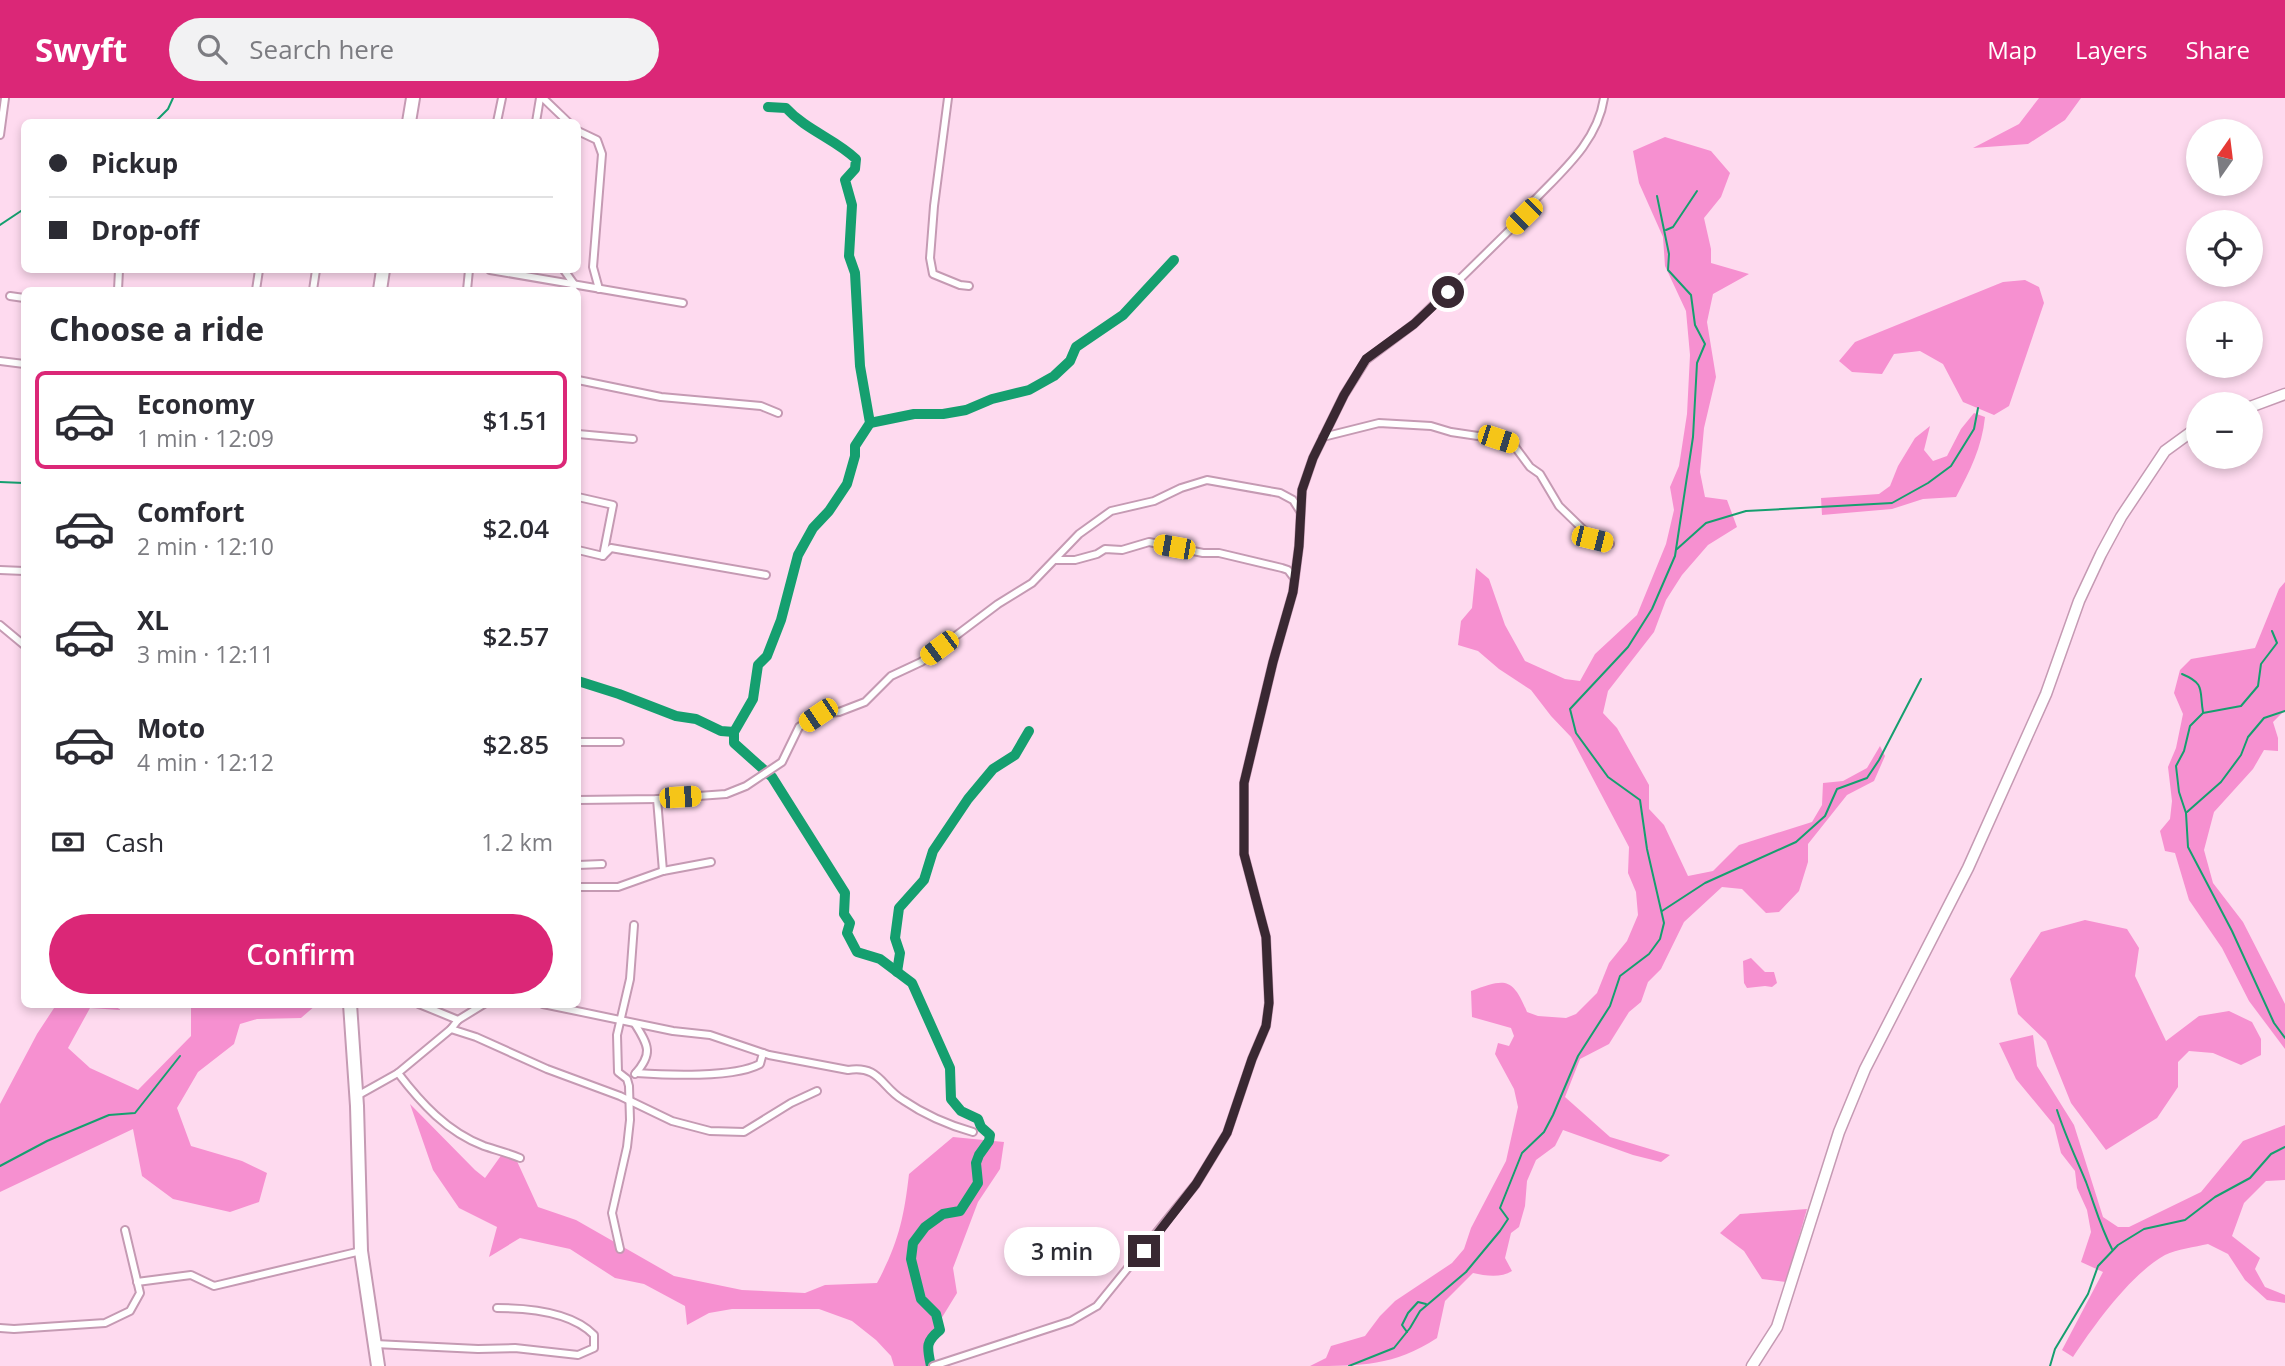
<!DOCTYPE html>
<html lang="en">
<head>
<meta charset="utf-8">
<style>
  :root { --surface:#fff; --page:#f2f2f3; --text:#2b2b33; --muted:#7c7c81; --line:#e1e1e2; --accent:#db2777 }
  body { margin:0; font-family:"Open Sans",sans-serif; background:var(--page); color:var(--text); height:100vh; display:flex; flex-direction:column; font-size:26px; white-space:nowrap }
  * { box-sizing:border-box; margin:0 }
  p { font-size:23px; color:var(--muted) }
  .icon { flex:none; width:38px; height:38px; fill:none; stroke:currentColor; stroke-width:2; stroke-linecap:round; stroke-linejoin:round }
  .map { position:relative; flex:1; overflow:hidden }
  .sheet { position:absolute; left:21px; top:189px; width:560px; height:721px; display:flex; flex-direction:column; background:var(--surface); border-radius:10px; box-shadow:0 4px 10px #0003 }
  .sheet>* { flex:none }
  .guide { position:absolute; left:21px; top:21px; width:560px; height:154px; border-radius:10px; box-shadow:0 4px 10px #0003; display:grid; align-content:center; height:154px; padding:0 28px; background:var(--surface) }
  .needle { width:46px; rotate:14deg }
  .fabs { position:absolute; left:2186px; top:21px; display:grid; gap:14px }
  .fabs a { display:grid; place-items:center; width:77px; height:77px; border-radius:50%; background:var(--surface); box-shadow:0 4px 10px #0003; font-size:35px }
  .end { position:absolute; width:32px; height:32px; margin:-16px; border:9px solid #392832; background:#fff; box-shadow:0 0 0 4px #fff }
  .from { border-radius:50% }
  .bubble { position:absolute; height:49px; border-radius:24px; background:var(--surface); box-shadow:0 4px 10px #0003; font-size:23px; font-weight:600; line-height:49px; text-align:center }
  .car { position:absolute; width:21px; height:42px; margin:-21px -10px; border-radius:9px; box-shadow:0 0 5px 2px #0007; background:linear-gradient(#f5c518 24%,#345 0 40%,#f5c518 0 76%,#345 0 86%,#f5c518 0) }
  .guide b { display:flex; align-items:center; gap:24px; height:66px; font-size:26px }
  .guide b+b { border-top:2px solid var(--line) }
  .guide i { width:18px; height:18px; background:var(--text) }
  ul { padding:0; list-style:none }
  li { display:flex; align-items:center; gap:21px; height:98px; margin:0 14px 10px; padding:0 14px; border:4px solid transparent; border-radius:10px }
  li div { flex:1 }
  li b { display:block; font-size:26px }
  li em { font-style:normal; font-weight:600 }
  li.active { border-color:var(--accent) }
  li>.icon { width:63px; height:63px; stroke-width:1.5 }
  h2 { padding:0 28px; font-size:32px; line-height:84px }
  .pay { display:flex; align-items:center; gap:18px; height:77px; padding:0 28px; font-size:26px }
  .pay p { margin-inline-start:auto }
  .action { display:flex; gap:14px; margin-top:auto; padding:14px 28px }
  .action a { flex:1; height:80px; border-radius:42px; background:var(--accent); color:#fff; font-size:28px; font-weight:600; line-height:80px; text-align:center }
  header { display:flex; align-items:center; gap:42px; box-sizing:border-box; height:98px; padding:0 35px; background:var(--accent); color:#fff }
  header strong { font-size:33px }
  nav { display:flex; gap:38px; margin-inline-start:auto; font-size:24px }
  .search { width:490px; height:63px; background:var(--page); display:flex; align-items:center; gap:18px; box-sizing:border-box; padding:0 24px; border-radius:38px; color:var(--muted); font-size:26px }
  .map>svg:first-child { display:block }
</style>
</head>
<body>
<header>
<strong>Swyft</strong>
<div class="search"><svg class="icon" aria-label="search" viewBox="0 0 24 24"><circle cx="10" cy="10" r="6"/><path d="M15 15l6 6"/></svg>Search here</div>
<nav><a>Map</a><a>Layers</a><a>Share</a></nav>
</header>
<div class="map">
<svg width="2285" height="1268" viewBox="0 0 2285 1268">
  <rect width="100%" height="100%" fill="#fedaef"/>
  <g fill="#f690d0">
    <polygon points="2039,0 2081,0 2065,22 2028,46 1973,50 2019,26"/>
    <path d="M 1665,39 L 1711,53 L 1730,75 L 1721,99 L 1704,120 L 1711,151 L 1711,165 L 1749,176 L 1713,196 L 1707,224 L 1716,279 L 1704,330 L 1700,374 L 1705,399 L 1727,402 L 1737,429 L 1708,447 L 1682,477 L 1666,502 L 1654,534 L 1608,593 L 1603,615 L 1617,630 L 1649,687 L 1649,711 L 1664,727 L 1688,778 L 1713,773 L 1739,747 L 1812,724 L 1822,707 L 1823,685 L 1843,683 L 1867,670 L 1880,648 L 1885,658 L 1874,683 L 1847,697 L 1808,746 L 1808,764 L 1799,793 L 1779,814 L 1766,815 L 1742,791 L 1722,789 L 1684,824 L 1661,871 L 1648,884 L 1641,904 L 1629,914 L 1609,946 L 1580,961 L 1565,999 L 1610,1039 L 1670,1057 L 1661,1064 L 1633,1057 L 1563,1032 L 1555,1048 L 1536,1062 L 1527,1083 L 1525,1108 L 1519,1129 L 1511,1135 L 1505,1160 L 1512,1173 C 1501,1180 1486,1178 1473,1175 L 1445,1203 L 1437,1240 C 1394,1268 1361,1268 1310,1268 L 1326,1260 L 1331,1248 L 1365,1238 L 1380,1218 L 1395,1203 L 1452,1165 L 1464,1151 L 1471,1130 L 1506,1063 L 1518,1009 L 1514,991 L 1495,956 L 1498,945 L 1509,948 L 1514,938 L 1511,930 L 1472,919 L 1471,893 C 1505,881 1512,878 1527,914 L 1538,918 L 1566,920 L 1576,916 L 1597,895 L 1609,865 L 1627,843 L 1638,817 L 1636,794 L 1628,775 L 1629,749 L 1571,639 L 1551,618 L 1531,592 L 1499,571 L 1478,553 L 1458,547 L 1461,523 L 1472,510 L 1476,470 L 1489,481 L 1505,527 L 1525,563 L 1565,581 L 1580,583 L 1595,556 L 1637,517 L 1666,446 L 1674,412 L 1670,389 L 1679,368 L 1687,316 L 1690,257 L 1686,213 L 1665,168 L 1663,139 L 1639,85 L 1633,53 Z"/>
    <polygon points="2025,182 2039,189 2044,205 2009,308 1994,317 1963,304 1943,266 1920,253 1894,256 1882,276 1852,274 1839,263 1855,244 2003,184"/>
    <path d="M 1974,315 L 1985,319 C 1982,349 1970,373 1956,399 L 1923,401 L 1892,411 L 1822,417 L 1821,400 L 1879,396 L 1890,388 L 1898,368 L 1915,340 L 1930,328 L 1924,352 L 1933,363 L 1947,358 L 1961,331 Z"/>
    <polygon points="2285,484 2285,612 2273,624 2278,640 2278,653 2264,652 2253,671 2214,714 2204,752 2213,785 2243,824 2285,906 2285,951 2249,903 2222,850 2189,802 2175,755 2165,753 2160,733 2170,721 2172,703 2168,669 2176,650 2183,616 2174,595 2180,572 2191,561 2255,550 2279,491"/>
    <polygon points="2085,822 2127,831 2139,850 2135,878 2166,943 2199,918 2229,913 2252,924 2261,941 2261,957 2241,967 2213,955 2189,953 2178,964 2178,989 2157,1020 2106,1052 2071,1005 2046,943 2018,916 2010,881 2041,834"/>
    <polygon points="1751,860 1765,874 1774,874 1777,885 1772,889 1765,888 1747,890 1744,885 1743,863"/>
    <polygon points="56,907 113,907 121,912 90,910 68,950 90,970 138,992 191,938 191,907 316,907 301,920 257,921 240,926 234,946 198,974 177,1010 191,1048 242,1063 267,1075 259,1104 230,1114 173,1101 142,1078 133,1031 0,1094 0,1006 37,936"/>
    <path d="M 2033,937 L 2037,968 L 2074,1027 L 2103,1119 L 2118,1129 L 2129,1129 L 2201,1094 L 2243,1043 L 2285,1027 L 2285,1082 L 2266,1083 L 2244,1105 L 2232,1138 L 2260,1160 L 2255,1171 L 2265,1189 L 2285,1197 L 2285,1205 L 2267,1202 L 2245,1182 L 2228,1156 L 2208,1146 C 2195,1149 2177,1151 2165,1157 C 2130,1177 2095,1226 2073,1259 L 2062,1252 L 2103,1174 L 2081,1164 L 2091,1134 L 2087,1112 L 2077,1090 L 2075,1073 L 2061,1055 L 2054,1027 L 2016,981 L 1999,945 Z"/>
    <path d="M 410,1006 L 475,1072 L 485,1080 L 505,1052 L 516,1061 L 538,1109 L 576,1122 L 674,1178 L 742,1192 L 805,1195 L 825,1187 L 877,1185 C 898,1146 904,1120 909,1076 L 953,1039 L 1004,1044 L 1000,1071 L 978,1104 L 953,1170 L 957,1195 L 933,1234 L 924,1253 L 937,1268 L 894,1268 L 891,1258 L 876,1242 L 852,1223 L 819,1211 L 732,1211 L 709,1215 L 687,1227 L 685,1208 L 644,1186 L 615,1180 L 570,1151 L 520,1140 L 489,1159 L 497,1129 L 459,1110 L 433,1072 Z"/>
    <polygon points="1807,1111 1786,1184 1762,1181 1744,1153 1720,1135 1740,1116"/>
  </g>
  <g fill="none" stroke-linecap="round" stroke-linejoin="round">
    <g stroke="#159f6f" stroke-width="2">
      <polyline points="155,24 168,11 173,0"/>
      <polyline points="0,127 24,111"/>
      <polyline points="1666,132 1673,129 1697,93"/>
      <polyline points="0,384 24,385"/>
      <polyline points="1677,451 1706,425 1746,413 1892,405 1928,385 1951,368 1974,331 1978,310"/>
      <polyline points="2272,533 2277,545 2261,566 2258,588 2241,608 2203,615 2190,628 2184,653 2176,668 2179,694 2186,715 2188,749 2232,833 2274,925 2285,940"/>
      <path d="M 2182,576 C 2206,586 2199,592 2203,614"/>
      <polyline points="2187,714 2221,684 2241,657 2248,639 2264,620 2285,613"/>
      <polyline points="1662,813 1705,785 1796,744 1825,718 1837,691 1867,680 1879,662 1921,581"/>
      <path d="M 2057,1012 C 2065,1037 2076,1060 2086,1084 C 2095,1108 2100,1128 2112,1151"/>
      <polyline points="0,1068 47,1043 109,1017 135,1015 180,958"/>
      <polyline points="1407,1234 1402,1227 1408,1215 1418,1204 1426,1206"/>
      <polyline points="1349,1268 1394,1250 1410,1230 1420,1213 1466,1174 1500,1133 1508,1121 1500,1110 1522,1055 1544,1034 1553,1017 1578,958 1610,908 1620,878 1649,856 1660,841 1664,825 1647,751 1640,702 1608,679 1576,635 1570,611 1628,549 1652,511 1675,458 1693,339 1697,265 1705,246 1695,227 1691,197 1668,172 1669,156 1657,98"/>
      <polyline points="2050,1268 2055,1251 2088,1196 2098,1168 2118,1147 2144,1131 2185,1122 2215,1099 2250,1080 2271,1056 2285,1049"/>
    </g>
    <g stroke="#159f6f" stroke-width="10">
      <path d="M 768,9 L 786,10 C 806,32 835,41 856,61 L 855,71 L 845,82 L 852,107 L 849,158 L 855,175 L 860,268 L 870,325 L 855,348 L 855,358 L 847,386 L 829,413 L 813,430 L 798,457 L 781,522 L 767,558 L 758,567 L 753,601 L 734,634 L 734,645 L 772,679 L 845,795 L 844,816 L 850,825 L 847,835 L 857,854 L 880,861 L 912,885 L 950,970 L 951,1001 L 961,1013 L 978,1021 L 981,1029 L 990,1037 L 989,1043 L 979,1057 L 976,1065 L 978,1085 L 960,1113 L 943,1116 L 925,1129 L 913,1145 L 911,1161 L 921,1201 L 936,1216 L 940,1232 C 925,1244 927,1249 931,1268"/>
      <polyline points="870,325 914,316 943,316 966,312 992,301 1029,292 1054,278 1070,263 1076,249 1123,217 1174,162"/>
      <polyline points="578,583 619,596 676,618 696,621 721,633 734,634"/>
      <polyline points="897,874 900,855 895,840 899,810 924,782 933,753 968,701 993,671 1015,657 1029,633"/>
    </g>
    <defs>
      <g id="street">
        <polyline points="543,0 568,24"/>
        <polyline points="948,0 934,108 930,160 933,176 960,187 969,188"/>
        <polyline points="497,24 502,0"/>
        <polyline points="536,24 540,0"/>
        <polyline points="578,33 597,42 602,56 593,169 599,191"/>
        <polyline points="0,37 5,0"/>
        <polyline points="490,172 683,205"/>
        <polyline points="564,172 574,186 573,192"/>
        <polyline points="118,192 119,172"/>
        <polyline points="256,192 259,172"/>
        <polyline points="313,192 316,172"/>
        <polyline points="467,192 469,172"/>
        <polyline points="10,198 24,200"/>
        <polyline points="0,263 24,266"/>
        <polyline points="578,282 661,299 761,308 778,315"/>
        <polyline points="578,336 633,341"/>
        <polyline points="1323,339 1379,325 1431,328 1451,334 1498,341 1513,346 1530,369 1540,376 1559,408 1593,441 1610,446"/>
        <polyline points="578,399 613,407 603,458"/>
        <polyline points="578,452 603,458 611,450 766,477"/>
        <polyline points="1056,462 1075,462 1097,456 1105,451 1122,452 1149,444 1203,455 1219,455 1282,470 1288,472 1294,480"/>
        <polyline points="0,472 24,473"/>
        <polyline points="0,527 24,547"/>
        <polyline points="578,644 620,644"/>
        <polyline points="657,701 663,773"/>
        <polyline points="578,702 657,701 726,696 746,688 782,664 799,629 818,616 839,614 865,604 891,578 921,564 998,506 1032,485 1079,436 1111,413 1154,403 1181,390 1207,382 1280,395 1293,402 1300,413"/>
        <polyline points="578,767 602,766"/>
        <polyline points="578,789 618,789 663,773 711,764"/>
        <polyline points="419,906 458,922"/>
        <path d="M 543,906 L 673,933 L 710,937 L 769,957 L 848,972 C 880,967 881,989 903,1002 C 925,1017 948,1027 973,1034"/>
        <polyline points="451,931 476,939 547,971 620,998 672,1023 710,1033 744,1034 791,1005 817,993"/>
        <path d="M 398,975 C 421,1005 447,1034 484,1048 C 496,1052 508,1055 520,1060"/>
        <path d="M 636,975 C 666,977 734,980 760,966 L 763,955"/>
        <path d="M 635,976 C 653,956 649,948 635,926"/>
        <polyline points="357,998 398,975 451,931 458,922 484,906"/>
        <polyline points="620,1151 612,1115 627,1049 630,1022 629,988 627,981 618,974 617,937 630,881 634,827"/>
        <polyline points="137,1184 191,1177 214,1188 361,1153"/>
        <polyline points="0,1230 14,1231 105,1225 130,1213 140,1195 125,1132"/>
        <path d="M 375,1246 L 478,1251 L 515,1250 L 578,1257 L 594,1250 L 594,1237 C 571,1213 527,1210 497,1210"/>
        <path d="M 933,1268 L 1071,1223 L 1097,1208 L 1196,1086 L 1227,1035 L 1252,961 L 1266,928 L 1269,905 L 1266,839 L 1244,756 L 1244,685 L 1273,564 L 1293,494 L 1299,448 L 1302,392 L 1313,360 L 1344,297 L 1366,262 L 1414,226 L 1524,118 L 1527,110 C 1557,77 1597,47 1604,0"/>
      </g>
      <g id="secondary">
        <polyline points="2250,309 2285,296"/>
        <polyline points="1752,1268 1777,1229 1839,1034 1865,971 1968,770 2046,596 2079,503 2101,456 2121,419 2165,353 2198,329"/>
      </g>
      <g id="highway">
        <polyline points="409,24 413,0"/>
        <polyline points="380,192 383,172"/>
        <polyline points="350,906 357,1008 361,1153 378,1268"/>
      </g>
    </defs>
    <use href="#street" stroke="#c59ab3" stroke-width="10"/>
    <use href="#secondary" stroke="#c59ab3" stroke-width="13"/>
    <use href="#highway" stroke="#c59ab3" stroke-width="16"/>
    <use href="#street" stroke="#fff" stroke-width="6"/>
    <use href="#secondary" stroke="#fff" stroke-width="10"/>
    <use href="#highway" stroke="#fff" stroke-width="12"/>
  </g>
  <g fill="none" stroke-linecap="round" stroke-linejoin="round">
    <polyline stroke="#392832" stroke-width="9" points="1144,1153 1196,1086 1227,1035 1252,961 1266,928 1269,905 1266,839 1244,756 1244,685 1273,564 1293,494 1299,448 1302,392 1313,360 1344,297 1366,261 1414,226 1448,194"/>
  </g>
</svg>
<div class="fabs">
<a><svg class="needle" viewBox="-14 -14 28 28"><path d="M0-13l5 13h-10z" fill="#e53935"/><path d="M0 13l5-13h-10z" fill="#7c7c81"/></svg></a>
<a><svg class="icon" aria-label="locate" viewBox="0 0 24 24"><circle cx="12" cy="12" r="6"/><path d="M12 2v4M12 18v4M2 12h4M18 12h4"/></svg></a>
<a>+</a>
<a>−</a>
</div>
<i class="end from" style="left:1448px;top:194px"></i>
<i class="end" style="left:1144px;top:1153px"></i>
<div class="bubble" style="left:1004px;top:1129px;width:116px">3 min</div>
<i class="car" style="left:1524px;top:118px;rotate:225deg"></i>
<i class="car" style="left:1498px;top:341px;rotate:108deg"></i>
<i class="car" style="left:1592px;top:441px;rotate:104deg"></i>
<i class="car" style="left:1174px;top:449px;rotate:280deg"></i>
<i class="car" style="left:939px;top:550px;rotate:233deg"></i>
<i class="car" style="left:818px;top:617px;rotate:236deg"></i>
<i class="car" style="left:680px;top:699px;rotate:86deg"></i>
<div class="guide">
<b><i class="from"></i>Pickup</b>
<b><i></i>Drop-off</b>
</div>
<section class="sheet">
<h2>Choose a ride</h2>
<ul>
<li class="active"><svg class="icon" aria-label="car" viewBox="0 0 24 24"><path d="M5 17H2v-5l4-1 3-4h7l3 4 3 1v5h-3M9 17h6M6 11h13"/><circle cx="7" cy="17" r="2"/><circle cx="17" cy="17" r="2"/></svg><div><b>Economy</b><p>1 min · 12:09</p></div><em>$1.51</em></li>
<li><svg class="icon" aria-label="car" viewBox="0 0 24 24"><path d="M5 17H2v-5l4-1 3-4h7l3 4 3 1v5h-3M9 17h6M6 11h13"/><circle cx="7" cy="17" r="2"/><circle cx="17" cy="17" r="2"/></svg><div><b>Comfort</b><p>2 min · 12:10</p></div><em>$2.04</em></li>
<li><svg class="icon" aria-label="car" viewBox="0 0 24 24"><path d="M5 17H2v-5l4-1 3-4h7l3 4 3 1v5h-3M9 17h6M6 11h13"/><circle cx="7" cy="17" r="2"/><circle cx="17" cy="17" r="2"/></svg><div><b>XL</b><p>3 min · 12:11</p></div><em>$2.57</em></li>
<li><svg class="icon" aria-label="car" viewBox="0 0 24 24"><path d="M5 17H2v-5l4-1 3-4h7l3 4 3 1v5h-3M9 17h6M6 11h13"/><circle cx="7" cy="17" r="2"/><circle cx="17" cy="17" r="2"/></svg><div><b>Moto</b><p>4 min · 12:12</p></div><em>$2.85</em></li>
</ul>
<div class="pay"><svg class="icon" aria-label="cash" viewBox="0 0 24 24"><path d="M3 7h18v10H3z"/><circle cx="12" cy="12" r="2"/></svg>Cash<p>1.2 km</p></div>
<div class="action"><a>Confirm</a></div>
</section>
</div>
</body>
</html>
